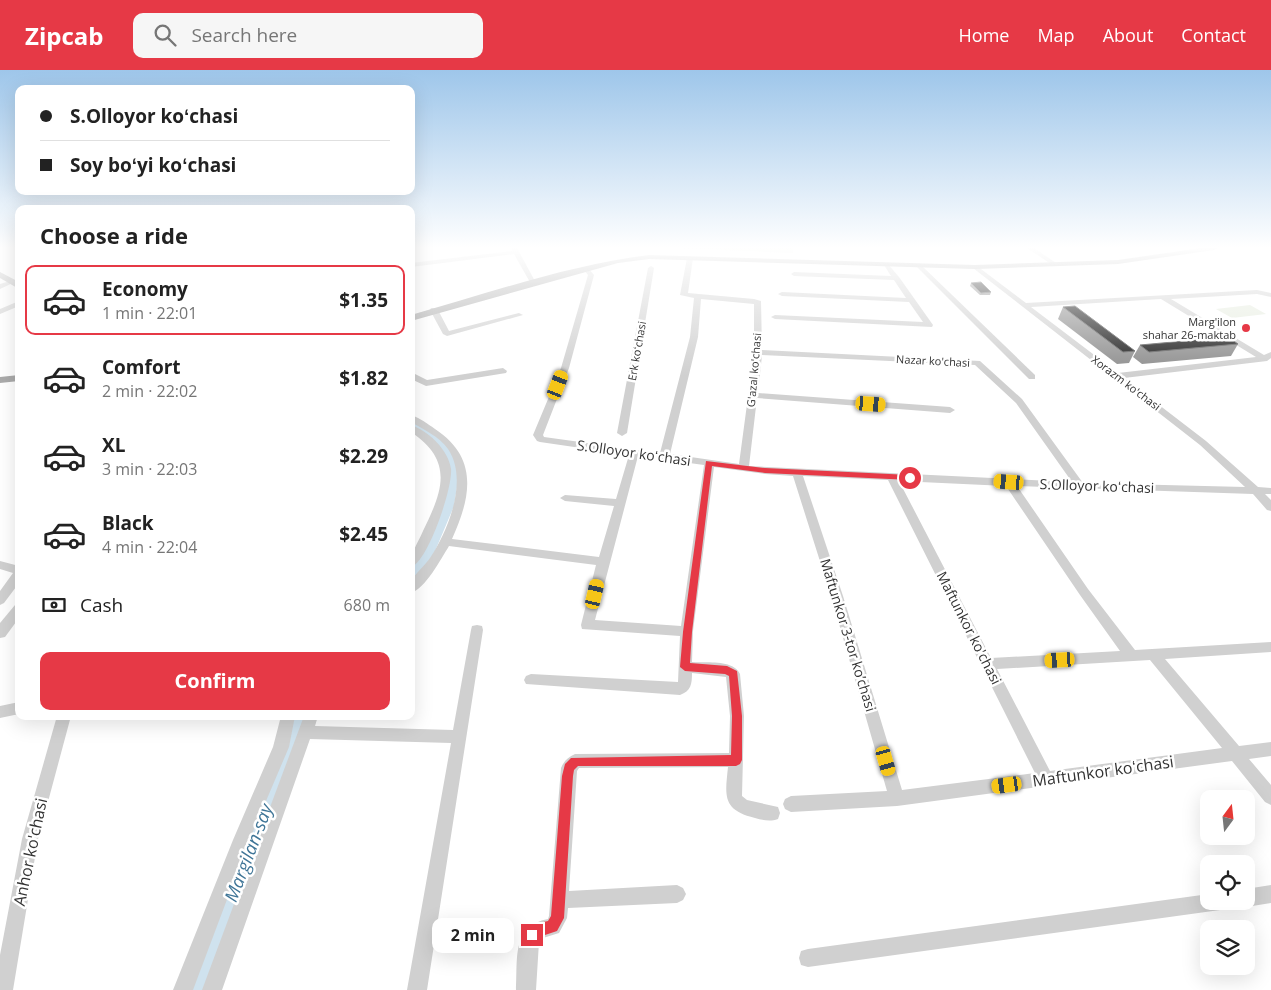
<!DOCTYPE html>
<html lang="en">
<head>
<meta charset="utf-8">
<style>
  :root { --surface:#fff; --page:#f6f6f6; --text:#222; --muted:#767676; --line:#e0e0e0; --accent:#e63946 }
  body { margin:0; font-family:"Open Sans",sans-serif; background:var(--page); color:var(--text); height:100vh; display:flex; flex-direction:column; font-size:19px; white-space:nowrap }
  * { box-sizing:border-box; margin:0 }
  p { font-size:16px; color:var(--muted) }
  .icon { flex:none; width:28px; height:28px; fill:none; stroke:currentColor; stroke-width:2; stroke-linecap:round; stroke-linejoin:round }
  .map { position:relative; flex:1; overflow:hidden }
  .side { position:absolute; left:15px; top:135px; width:400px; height:515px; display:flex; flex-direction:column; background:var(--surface); border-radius:10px; box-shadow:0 5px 20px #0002 }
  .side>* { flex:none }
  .banner { position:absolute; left:15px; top:15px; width:400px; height:110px; border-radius:10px; box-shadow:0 5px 20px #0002; display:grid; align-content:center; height:110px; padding:0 25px; background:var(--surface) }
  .needle { width:32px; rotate:15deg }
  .fabs { position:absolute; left:1200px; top:720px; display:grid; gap:10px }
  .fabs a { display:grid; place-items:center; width:55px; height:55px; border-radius:10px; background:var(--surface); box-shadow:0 5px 20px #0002; font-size:25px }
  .end { position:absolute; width:22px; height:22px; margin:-11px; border:6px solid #e63946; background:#fff; box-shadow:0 0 0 2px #fff }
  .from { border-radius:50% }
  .bubble { position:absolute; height:35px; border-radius:10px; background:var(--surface); box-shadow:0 5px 20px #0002; font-size:16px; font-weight:700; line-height:35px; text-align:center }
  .car { position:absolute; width:15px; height:30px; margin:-15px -8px; border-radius:6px; box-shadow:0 0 4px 1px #0007; background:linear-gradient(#f5c518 24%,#345 0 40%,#f5c518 0 76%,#345 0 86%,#f5c518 0) }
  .banner b { display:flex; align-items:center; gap:18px; height:48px; font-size:19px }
  .banner b+b { border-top:1px solid var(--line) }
  .banner i { width:12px; height:12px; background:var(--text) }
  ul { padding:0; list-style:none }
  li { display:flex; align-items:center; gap:15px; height:70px; margin:0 10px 8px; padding:0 15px; border:2px solid transparent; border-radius:10px }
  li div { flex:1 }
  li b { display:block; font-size:19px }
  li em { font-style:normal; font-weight:700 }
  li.current { border-color:var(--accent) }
  li>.icon { width:45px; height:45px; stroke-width:1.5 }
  h2 { padding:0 25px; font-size:22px; line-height:60px }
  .pay { display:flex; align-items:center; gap:12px; height:55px; padding:0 25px; font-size:19px }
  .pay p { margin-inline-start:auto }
  .action { display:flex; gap:10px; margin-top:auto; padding:10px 25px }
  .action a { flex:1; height:58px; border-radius:10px; background:var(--accent); color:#fff; font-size:20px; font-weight:700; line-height:58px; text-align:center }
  header { display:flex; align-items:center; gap:30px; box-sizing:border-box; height:70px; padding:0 25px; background:var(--accent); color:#fff }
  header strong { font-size:24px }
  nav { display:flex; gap:28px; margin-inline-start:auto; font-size:18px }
  .search { width:350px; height:45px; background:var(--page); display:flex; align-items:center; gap:12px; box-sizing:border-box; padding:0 18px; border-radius:10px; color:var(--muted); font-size:19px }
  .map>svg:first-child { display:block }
</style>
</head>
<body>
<header>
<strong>Zipcab</strong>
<div class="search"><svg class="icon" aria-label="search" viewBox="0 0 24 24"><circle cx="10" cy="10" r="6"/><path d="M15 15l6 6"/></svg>Search here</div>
<nav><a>Home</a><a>Map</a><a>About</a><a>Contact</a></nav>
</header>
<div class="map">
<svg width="1271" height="920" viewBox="0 0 1271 920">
  <rect width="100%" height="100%" fill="#fff"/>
  <g fill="#e6ecdf">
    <polygon points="675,178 793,178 793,183 677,178"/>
    <polygon points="1250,235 1266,244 1232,248 1216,239"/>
  </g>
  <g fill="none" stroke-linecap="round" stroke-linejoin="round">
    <g fill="#cfe2ee" fill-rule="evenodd">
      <path d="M 411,348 L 449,372 L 459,405 L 454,436 L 433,486 L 417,507 L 411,509 L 411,492 C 425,475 447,426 445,404 C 444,395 440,385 438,377 L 411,358 Z"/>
      <polygon points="291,646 311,646 292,692 211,920 185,920 272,692"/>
    </g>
    <g fill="#d0d0d0" fill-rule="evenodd">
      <polygon points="511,178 517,178 536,213 535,214 531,214 514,184 411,197 411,193 512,181"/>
      <polygon points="1027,178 1034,178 1059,195 1054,196"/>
      <path d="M 690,186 L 693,188 L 688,223 L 754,229 L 761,231 L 762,280 L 980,291 L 1022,329 L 1083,413 L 1245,417 L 1200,375 L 973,198 L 973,196 L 977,196 L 1026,233 L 1257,220 L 1271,223 L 1271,227 L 1257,224 L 1171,229 L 1264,285 L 1271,282 L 1271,288 L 1267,291 L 1124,308 L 1206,371 L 1258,417 L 1271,418 L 1271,424 L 1265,424 L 1271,430 L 1271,441 L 1267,440 L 1253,424 L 1017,416 L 1088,519 L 1135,580 L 1271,572 L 1271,582 L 1165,589 L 1239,676 L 1271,672 L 1271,686 L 1249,689 L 1271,715 L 1271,735 L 1265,732 L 1232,691 L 897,736 L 791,742 L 785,739 L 783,734 L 785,729 L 791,726 L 887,721 L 831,526 L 793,406 L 765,404 L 714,397 L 693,561 L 692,592 C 706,593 733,589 740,604 L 744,646 L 742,726 L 747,730 L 778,737 L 780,743 L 778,749 C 770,752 762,750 755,748 C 722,740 725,726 728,697 L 579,698 L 577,701 L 569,821 L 677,815 L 683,818 L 686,824 L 683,830 L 677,833 L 568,838 L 567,848 L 559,863 L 543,868 L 539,872 L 536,920 L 516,920 C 518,890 511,856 548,849 L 549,846 L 561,698 C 564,691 568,687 575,684 L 729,683 L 730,646 L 726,607 L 692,603 C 692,614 691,621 680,625 L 526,614 L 524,610 L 526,606 L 531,604 L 678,612 L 680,566 L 582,559 L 581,555 L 596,495 L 449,476 C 441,489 425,519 411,523 C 411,520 410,515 411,512 C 413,506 426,494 430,488 C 448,461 469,410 448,379 C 440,367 423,359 411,352 L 411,345 C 420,348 428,354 435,359 C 479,388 471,427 452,469 L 599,487 L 614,436 L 565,431 L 560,428 L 565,425 L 616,429 L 629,385 L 540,372 L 537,371 L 533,365 L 561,298 L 588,205 L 583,199 L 588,198 L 594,205 L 569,298 L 543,365 L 544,367 L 660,383 L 690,267 L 694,228 L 680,225 L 687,188 ZM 701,229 L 754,234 L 754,282 L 739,394 L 670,384 L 698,267 ZM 1161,229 L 1256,287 L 1118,303 L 1031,237 ZM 762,285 L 975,295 L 1016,333 L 1072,412 L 749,396 L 757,328 L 950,343 L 955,340 L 950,337 L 758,323 ZM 638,386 L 704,395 L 681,556 L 595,550 ZM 803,406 L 888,410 L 1035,703 L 902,720 L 843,526 ZM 899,411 L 1006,416 L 1080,525 L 1120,581 L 991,588 ZM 1150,590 L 1222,678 L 1050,701 L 997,599 Z"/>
      <polygon points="887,193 899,207 933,255 932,257 775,249 771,247 775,245 923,252 909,232 782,226 778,224 782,222 906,228 894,210 794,206 791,204 794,202 891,206 884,195"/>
      <polygon points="917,195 921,195 1035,305 1035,309 1029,309 917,197"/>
      <polygon points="651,196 654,198 627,363 622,366 617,363 648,198"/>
      <polygon points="10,211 15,212 0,219 0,214"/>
      <polygon points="19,231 19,236 0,244 0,239"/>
      <polygon points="431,238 437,238 449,261 519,243 523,245 447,266 443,264 430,240"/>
      <polygon points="503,298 507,301 506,303 426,316 411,309 411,302 427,310"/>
      <path d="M 411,355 C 429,361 449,381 451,399 C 453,417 428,492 411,497 C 411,481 417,475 423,461 C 443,420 454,391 411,362 Z"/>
      <polygon points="0,491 19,496 19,513 4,533 0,535 0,521 13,503 0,499"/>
      <polygon points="19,533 19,548 5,567 0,568 0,553 15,535"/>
      <polygon points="477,555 482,556 483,560 427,920 407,920 451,673 310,669 222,920 202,920 304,646 318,646 315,656 453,660 471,560 472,556"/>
      <polygon points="19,632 19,644 0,648 0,636"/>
      <polygon points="57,646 71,646 38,769 13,920 0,920 0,885 22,769"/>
      <polygon points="281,646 295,646 289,677 249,771 193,920 173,920 233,770 273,677"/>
      <polygon points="1271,815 1271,833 1246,837 1240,834 1239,831 1246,831 1246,819"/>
      <polygon points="1209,824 1209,831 1229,831 1226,837 1220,840 808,897 801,895 799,888 801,881 808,879"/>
    </g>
    <g fill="#ababab" fill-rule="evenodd">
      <path d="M 1201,178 L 1218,178 L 1214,180 L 1118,194 L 975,199 L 649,189 L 618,193 L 411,251 L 411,245 C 489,223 568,195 649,185 L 975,195 L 1118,190 Z"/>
      <polygon points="0,202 19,212 19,219 0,208"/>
      <polygon points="19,305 19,311 0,313 0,307"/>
    </g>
  </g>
  <g fill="#8c8c8c">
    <polygon points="971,213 991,222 990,225 980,225 970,216"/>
    <polygon points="1063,237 1135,281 1129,293 1117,294 1058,249"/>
    <polygon points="1238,274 1231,286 1142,294 1133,287 1140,275"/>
  </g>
  <g fill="#1a1a1a" stroke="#5f5f5f">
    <polygon points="981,212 991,222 981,223 971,213"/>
    <polygon points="1075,236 1135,281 1123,282 1063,237"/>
    <polygon points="1228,267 1238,274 1149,282 1140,275"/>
  </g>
  <linearGradient id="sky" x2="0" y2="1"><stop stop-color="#9ec6ea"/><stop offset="0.58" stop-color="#fff"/><stop offset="1" stop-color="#fff" stop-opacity="0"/></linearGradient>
  <rect width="1271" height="306" fill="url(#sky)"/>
  <path fill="#e63946" d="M 706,391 L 765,398 L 910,405 L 913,408 L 910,410 L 765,403 L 712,396 L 692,562 L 690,593 L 727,596 L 737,601 L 742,646 L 742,690 L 740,694 L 736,696 L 578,696 L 574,700 L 573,706 L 564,848 L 557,861 L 542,866 L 532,871 L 527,869 L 525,865 C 529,855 539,853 548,851 L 551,846 L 562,706 L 565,694 L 571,688 L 731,685 L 732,646 L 729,606 L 725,604 L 685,601 L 680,597 L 683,562 Z"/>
  <circle fill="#e63946" stroke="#fff" stroke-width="2" cx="1246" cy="258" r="5"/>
  <g text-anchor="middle" stroke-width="5" stroke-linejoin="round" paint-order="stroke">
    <g font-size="11" fill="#333" stroke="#fff" text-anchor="end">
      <text x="1236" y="256">Marg'ilon<tspan x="1236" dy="13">shahar 26-maktab</tspan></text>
    </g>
    <g font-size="11" fill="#333" stroke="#fff">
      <text transform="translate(637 281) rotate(-80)" y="4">Erk koʻchasi</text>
      <text transform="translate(933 291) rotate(3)" y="4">Nazar ko'chasi</text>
      <text transform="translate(754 300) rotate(-85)" y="4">G'azal ko'chasi</text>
      <text transform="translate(1126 313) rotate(37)" y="4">Xorazm ko'chasi</text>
    </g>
    <g font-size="14" fill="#333" stroke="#fff">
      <text transform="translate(634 383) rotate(8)" y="5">S.Olloyor koʻchasi</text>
      <text transform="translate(1097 416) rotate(2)" y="5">S.Olloyor koʻchasi</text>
      <text transform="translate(969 558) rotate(63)" y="5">Maftunkor ko'chasi</text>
      <text transform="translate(848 565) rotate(73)" y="5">Maftunkor 3-tor koʼchasi</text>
    </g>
    <g font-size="16" fill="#333" stroke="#fff">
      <text transform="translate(1103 701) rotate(-8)" y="6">Maftunkor koʻchasi</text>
      <text transform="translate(30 782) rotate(-78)" y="6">Anhor ko'chasi</text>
    </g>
    <g font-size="18" font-style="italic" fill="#3f7597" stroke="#fff">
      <text transform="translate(249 783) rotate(-69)" y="6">Margilan-say</text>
    </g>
  </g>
</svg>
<div class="fabs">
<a><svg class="needle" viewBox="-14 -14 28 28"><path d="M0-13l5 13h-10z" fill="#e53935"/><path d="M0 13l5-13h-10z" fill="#767676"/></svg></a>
<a><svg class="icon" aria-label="locate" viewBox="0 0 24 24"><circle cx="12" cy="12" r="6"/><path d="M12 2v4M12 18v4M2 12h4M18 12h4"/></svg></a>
<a><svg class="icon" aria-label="layers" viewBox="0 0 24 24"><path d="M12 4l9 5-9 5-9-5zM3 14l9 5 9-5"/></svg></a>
</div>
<i class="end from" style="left:910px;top:408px"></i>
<i class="end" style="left:532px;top:865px"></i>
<div class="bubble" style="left:432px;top:848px;width:82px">2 min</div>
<i class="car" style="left:558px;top:315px;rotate:21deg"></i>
<i class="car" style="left:871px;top:334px;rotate:94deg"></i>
<i class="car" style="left:1009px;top:412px;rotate:274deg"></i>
<i class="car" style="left:595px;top:524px;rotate:13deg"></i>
<i class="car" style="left:1060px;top:590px;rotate:267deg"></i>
<i class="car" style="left:886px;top:691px;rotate:164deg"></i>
<i class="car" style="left:1007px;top:715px;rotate:262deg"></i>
<div class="banner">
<b><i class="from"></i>S.Olloyor koʻchasi</b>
<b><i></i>Soy boʻyi koʻchasi</b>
</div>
<section class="side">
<h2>Choose a ride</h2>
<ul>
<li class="current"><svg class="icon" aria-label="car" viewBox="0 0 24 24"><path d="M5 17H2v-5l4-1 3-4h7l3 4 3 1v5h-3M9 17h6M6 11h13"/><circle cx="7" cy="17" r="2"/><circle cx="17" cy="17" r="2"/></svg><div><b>Economy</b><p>1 min · 22:01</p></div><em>$1.35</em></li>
<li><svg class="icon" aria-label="car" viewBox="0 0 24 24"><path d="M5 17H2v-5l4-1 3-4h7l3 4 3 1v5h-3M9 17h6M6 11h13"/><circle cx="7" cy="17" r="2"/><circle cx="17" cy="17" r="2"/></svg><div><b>Comfort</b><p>2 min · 22:02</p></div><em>$1.82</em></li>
<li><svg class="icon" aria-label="car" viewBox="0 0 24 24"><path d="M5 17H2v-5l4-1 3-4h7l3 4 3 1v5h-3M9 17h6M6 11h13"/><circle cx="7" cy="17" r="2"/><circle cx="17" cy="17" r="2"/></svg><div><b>XL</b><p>3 min · 22:03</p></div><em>$2.29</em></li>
<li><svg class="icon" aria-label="car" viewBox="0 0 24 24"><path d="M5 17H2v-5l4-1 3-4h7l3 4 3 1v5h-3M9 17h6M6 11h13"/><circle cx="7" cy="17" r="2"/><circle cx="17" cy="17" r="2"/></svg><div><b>Black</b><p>4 min · 22:04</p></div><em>$2.45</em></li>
</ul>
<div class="pay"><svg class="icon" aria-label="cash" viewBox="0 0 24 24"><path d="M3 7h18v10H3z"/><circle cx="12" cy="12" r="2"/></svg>Cash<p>680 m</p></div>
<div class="action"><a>Confirm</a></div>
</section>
</div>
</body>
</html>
